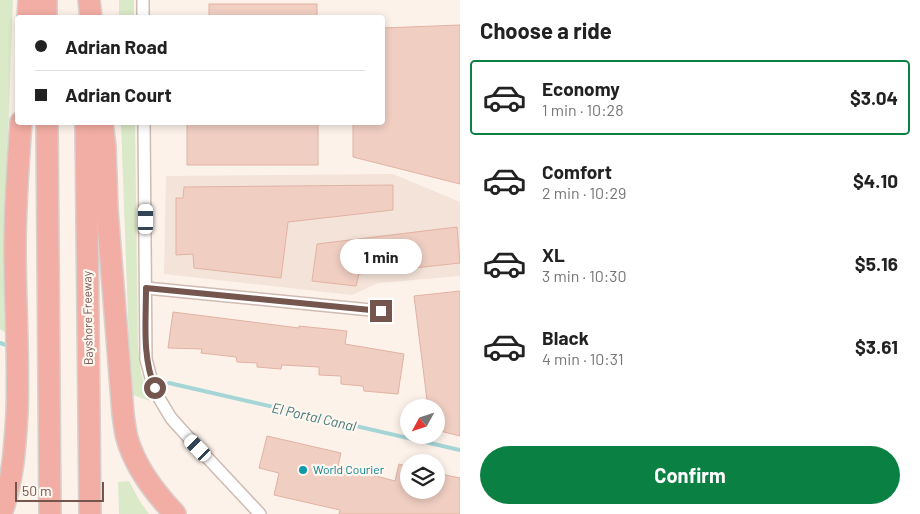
<!DOCTYPE html>
<html lang="en">
<head>
<meta charset="utf-8">
<style>
  :root { --surface:#fff; --page:#f6f6f6; --text:#222; --muted:#767676; --line:#e0e0e0; --accent:#0b8043 }
  body { margin:0; font-family:Barlow,sans-serif; background:var(--page); color:var(--text); height:100vh; display:flex; flex-direction:column; font-size:19px; white-space:nowrap }
  * { box-sizing:border-box; margin:0 }
  p { font-size:16px; color:var(--muted) }
  .icon { flex:none; width:28px; height:28px; fill:none; stroke:currentColor; stroke-width:2; stroke-linecap:round; stroke-linejoin:round }
  .map { position:relative; flex:1; overflow:hidden }
  .drawer { display:flex; flex-direction:column; background:var(--surface); width:460px }
  .drawer>* { flex:none }
  .hud { position:absolute; left:15px; top:15px; width:370px; height:110px; border-radius:5px; box-shadow:0 2px 8px #0003; display:grid; align-content:center; height:110px; padding:0 20px; background:var(--surface) }
  .needle { width:32px; rotate:230deg }
  .tools { position:absolute; left:400px; top:399px; display:grid; gap:10px }
  .tools a { display:grid; place-items:center; width:45px; height:45px; border-radius:50%; background:var(--surface); box-shadow:0 2px 8px #0003; font-size:25px }
  .scale { position:absolute; left:15px; bottom:12px; width:89px; box-sizing:border-box; padding-left:5px; border:2px solid #75564e; border-top:0; font-size:14px; line-height:18px; white-space:nowrap; color:#75564e; -webkit-text-stroke:4px #fef7f0; paint-order:stroke }
  .end { position:absolute; width:22px; height:22px; margin:-11px; border:6px solid #75564e; background:#fff; box-shadow:0 0 0 2px #fff }
  .from { border-radius:50% }
  .bubble { position:absolute; height:35px; border-radius:18px; background:var(--surface); box-shadow:0 2px 8px #0003; font-size:16px; font-weight:700; line-height:35px; text-align:center }
  .car { position:absolute; width:15px; height:30px; margin:-15px -8px; border-radius:6px; box-shadow:0 0 4px 1px #0007; background:linear-gradient(#fff 24%,#345 0 40%,#fff 0 76%,#345 0 86%,#fff 0) }
  .hud b { display:flex; align-items:center; gap:18px; height:48px; font-size:19px }
  .hud b+b { border-top:1px solid var(--line) }
  .hud i { width:12px; height:12px; background:var(--text) }
  ul { padding:0; list-style:none }
  li { display:flex; align-items:center; gap:15px; height:75px; margin:0 10px 8px; padding:0 10px; border:2px solid transparent; border-radius:5px }
  li div { flex:1 }
  li b { display:block; font-size:19px }
  li em { font-style:normal; font-weight:700 }
  li.active { border-color:var(--accent) }
  li>.icon { width:45px; height:45px; stroke-width:1.5 }
  h2 { padding:0 20px; font-size:22px; line-height:60px }
  .button { display:flex; gap:10px; margin-top:auto; padding:10px 20px }
  .button a { flex:1; height:58px; border-radius:30px; background:var(--accent); color:#fff; font-size:20px; font-weight:700; line-height:58px; text-align:center }
  main { display:flex; flex:1; min-height:0 }
  .map>svg:first-child { display:block }
</style>
</head>
<body>
<main>
<div class="map">
<svg width="460" height="514" viewBox="0 0 460 514">
  <rect width="100%" height="100%" fill="#fcf2ea"/>
  <polygon fill="#f3e3d8" points="393,174 460,202 460,276 378,283 352,295 164,274 166,176"/>
  <g fill="#dae9c8">
    <polygon points="0,0 13,0 7,164 4,231 4,285 8,305 9,335 0,329"/>
    <rect x="119" y="0" width="15" height="17"/>
    <polygon points="121,123 135,123 138,347 141,373 150,401 133,395 129,344"/>
    <polygon points="129,481 139,500 149,514 119,514 118,482"/>
  </g>
  <g fill="none" stroke-linecap="round" stroke-linejoin="round">
    <g stroke="#a5d5d6" stroke-width="4">
      <polyline points="0,343 6,345"/>
      <polyline points="169,383 460,450"/>
    </g>
  </g>
  <g fill="#f0cec2" stroke="#e2b2a3">
    <rect x="209" y="4" width="108" height="14"/>
    <polygon points="460,25 460,184 353,157 353,122 382,122 382,28"/>
    <rect x="187" y="122" width="131" height="43"/>
    <polygon points="393,185 393,210 288,222 281,278 194,268 193,254 176,255 176,198 183,198 184,187"/>
    <polygon points="457,227 460,263 359,274 356,286 312,281 317,244"/>
    <polygon points="460,291 460,436 436,430 436,408 428,408 414,296"/>
    <polygon points="173,312 299,328 299,326 347,331 345,344 404,354 398,394 364,391 363,386 341,384 341,376 319,375 319,367 282,365 281,369 257,367 257,363 237,362 236,357 201,353 202,349 168,348"/>
    <polygon points="267,436 341,453 338,466 395,481 399,464 409,467 409,490 436,490 436,473 460,478 460,514 339,514 340,510 274,495 279,473 259,468"/>
  </g>
  <g fill="none" stroke-linecap="round" stroke-linejoin="round">
    <defs>
      <g id="minor">
        <polyline points="143,0 143,18"/>
        <polyline points="144,122 146,359 151,378 159,398 171,418 188,437 260,514"/>
        <polyline points="146,288 381,311"/>
      </g>
      <g id="motorway">
        <polyline points="46,0 46,18"/>
        <polyline points="89,0 91,18"/>
        <polyline points="28,18 29,0"/>
        <polyline points="47,122 50,514"/>
        <polyline points="86,122 90,514"/>
        <path d="M 102,122 L 105,147 L 107,209 L 123,414 C 124,422 125,430 127,438 C 135,467 155,493 175,514"/>
        <path d="M 1,514 C 13,481 15,447 17,413 C 19,358 15,303 15,248 C 15,206 18,164 21,122"/>
      </g>
    </defs>
    <use href="#minor" stroke="#cfbbb2" stroke-width="14"/>
    <use href="#motorway" stroke="#d8d0cd" stroke-width="24"/>
    <use href="#minor" stroke="#fff" stroke-width="11"/>
    <use href="#motorway" stroke="#f2ada4" stroke-width="21"/>
  </g>
  <g fill="none" stroke-linecap="round" stroke-linejoin="round">
    <path stroke="#75564e" stroke-width="6" d="M 155,388 C 142,357 146,322 146,288 L 381,311"/>
  </g>
  <circle fill="#0f9aa8" stroke="#fef7f0" stroke-width="2" cx="303" cy="470" r="5"/>
  <g text-anchor="middle" stroke-width="4.5" stroke-linejoin="round" paint-order="stroke">
    <g font-size="12" fill="#75564e" stroke="#fef7f0">
      <text transform="translate(88 318) rotate(-91)" y="4">Bayshore Freeway</text>
    </g>
    <g font-size="12" fill="#0d838f" stroke="#fef7f0" text-anchor="start">
      <text x="313" y="474">World Courier</text>
    </g>
    <g font-size="14" font-style="italic" fill="#427879" stroke="#fef7f0">
      <text transform="translate(314 417) rotate(13)" y="5">El Portal Canal</text>
    </g>
  </g>
</svg>
<div class="tools">
<a><svg class="needle" viewBox="-14 -14 28 28"><path d="M0-13l5 13h-10z" fill="#e53935"/><path d="M0 13l5-13h-10z" fill="#767676"/></svg></a>
<a><svg class="icon" aria-label="layers" viewBox="0 0 24 24"><path d="M12 4l9 5-9 5-9-5zM3 14l9 5 9-5"/></svg></a>
</div>
<div class="scale">50 m</div>
<i class="end from" style="left:155px;top:388px"></i>
<i class="end" style="left:381px;top:311px"></i>
<div class="bubble" style="left:340px;top:239px;width:82px">1 min</div>
<i class="car" style="left:146px;top:219px;rotate:0deg"></i>
<i class="car" style="left:198px;top:448px;rotate:316deg"></i>
<div class="hud">
<b><i class="from"></i>Adrian Road</b>
<b><i></i>Adrian Court</b>
</div>
</div>
<section class="drawer">
<h2>Choose a ride</h2>
<ul>
<li class="active"><svg class="icon" aria-label="car" viewBox="0 0 24 24"><path d="M5 17H2v-5l4-1 3-4h7l3 4 3 1v5h-3M9 17h6M6 11h13"/><circle cx="7" cy="17" r="2"/><circle cx="17" cy="17" r="2"/></svg><div><b>Economy</b><p>1 min · 10:28</p></div><em>$3.04</em></li>
<li><svg class="icon" aria-label="car" viewBox="0 0 24 24"><path d="M5 17H2v-5l4-1 3-4h7l3 4 3 1v5h-3M9 17h6M6 11h13"/><circle cx="7" cy="17" r="2"/><circle cx="17" cy="17" r="2"/></svg><div><b>Comfort</b><p>2 min · 10:29</p></div><em>$4.10</em></li>
<li><svg class="icon" aria-label="car" viewBox="0 0 24 24"><path d="M5 17H2v-5l4-1 3-4h7l3 4 3 1v5h-3M9 17h6M6 11h13"/><circle cx="7" cy="17" r="2"/><circle cx="17" cy="17" r="2"/></svg><div><b>XL</b><p>3 min · 10:30</p></div><em>$5.16</em></li>
<li><svg class="icon" aria-label="car" viewBox="0 0 24 24"><path d="M5 17H2v-5l4-1 3-4h7l3 4 3 1v5h-3M9 17h6M6 11h13"/><circle cx="7" cy="17" r="2"/><circle cx="17" cy="17" r="2"/></svg><div><b>Black</b><p>4 min · 10:31</p></div><em>$3.61</em></li>
</ul>
<div class="button"><a>Confirm</a></div>
</section>
</main>
</body>
</html>
